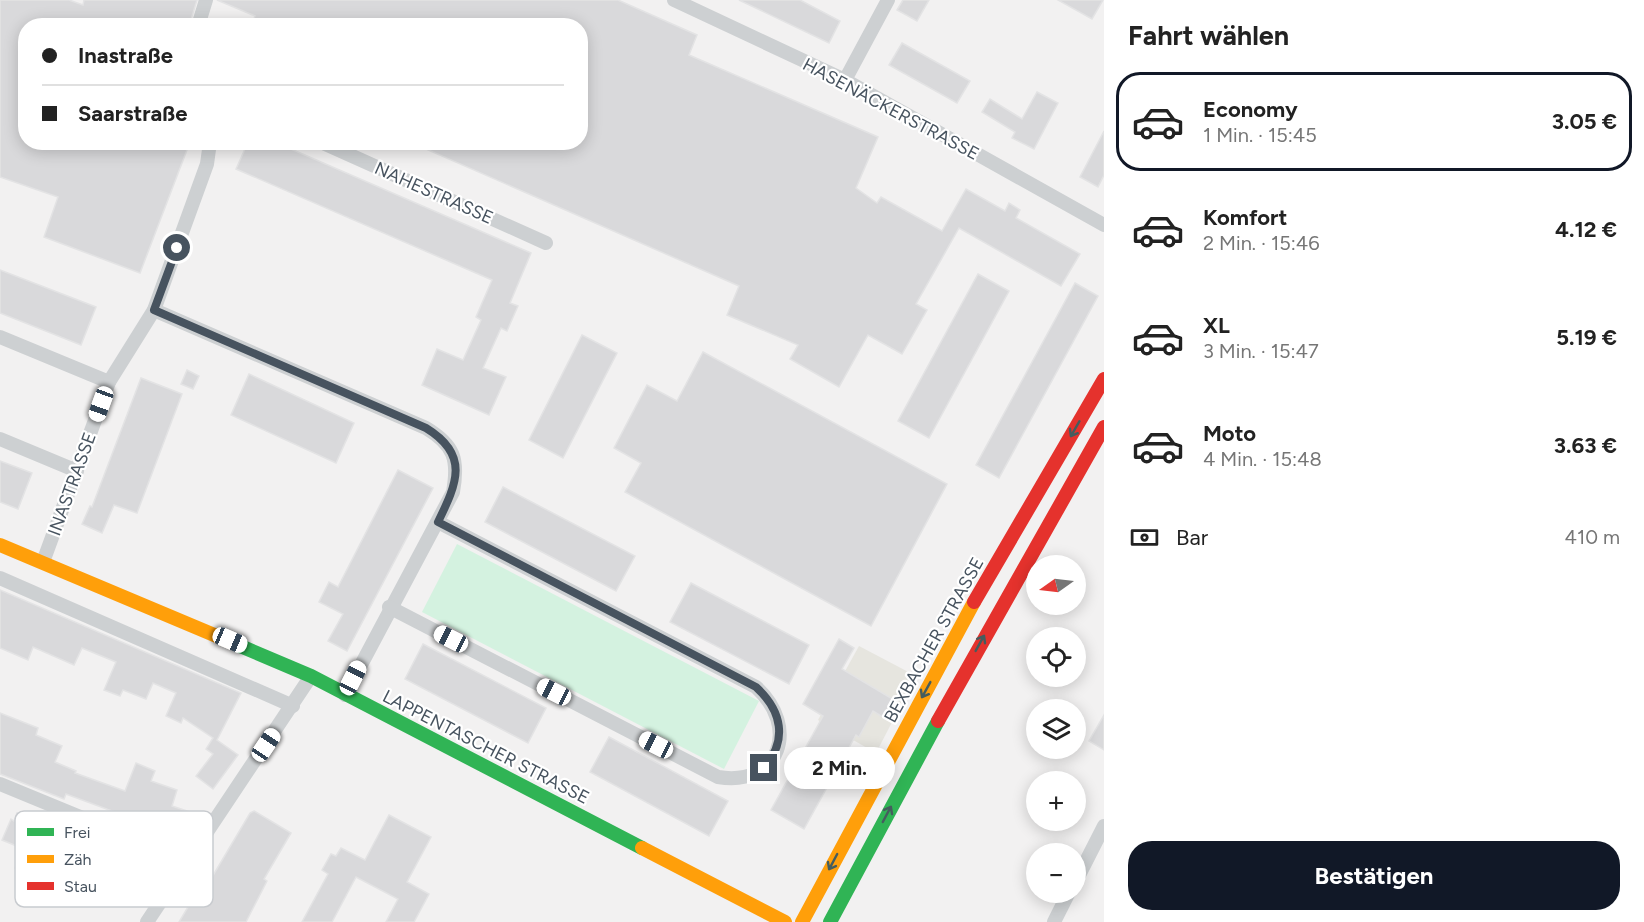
<!DOCTYPE html>
<html lang="de">
<head>
<meta charset="utf-8">
<style>
  :root { --surface:#fff; --page:#f2f2f2; --text:#222; --muted:#767676; --line:#e0e0e0; --accent:#111827 }
  body { margin:0; font-family:Figtree,sans-serif; background:var(--page); color:var(--text); height:100vh; display:flex; flex-direction:column; font-size:22px; white-space:nowrap }
  * { box-sizing:border-box; margin:0 }
  p { font-size:20px; color:var(--muted) }
  .icon { flex:none; width:33px; height:33px; fill:none; stroke:currentColor; stroke-width:2; stroke-linecap:round; stroke-linejoin:round }
  .map { position:relative; flex:1; overflow:hidden }
  .panel { display:flex; flex-direction:column; background:var(--surface); width:540px }
  .panel>* { flex:none }
  .hud { position:absolute; left:18px; top:18px; width:570px; height:132px; border-radius:24px; box-shadow:0 3px 15px #0003; display:grid; align-content:center; height:132px; padding:0 24px; background:var(--surface) }
  .needle { width:39px; rotate:256deg }
  .tools { position:absolute; left:1026px; top:555px; display:grid; gap:12px }
  .tools a { display:grid; place-items:center; width:60px; height:60px; border-radius:50%; background:var(--surface); box-shadow:0 3px 15px #0003; font-size:30px }
  .end { position:absolute; width:27px; height:27px; margin:-14px; border:8px solid #47535f; background:#fff; box-shadow:0 0 0 3px #fff }
  .from { border-radius:50% }
  .bubble { position:absolute; height:42px; border-radius:21px; background:var(--surface); box-shadow:0 3px 15px #0003; font-size:20px; font-weight:700; line-height:42px; text-align:center }
  .car { position:absolute; width:18px; height:36px; margin:-18px -9px; border-radius:8px; box-shadow:0 0 4px 2px #0007; background:linear-gradient(#fff 24%,#345 0 40%,#fff 0 76%,#345 0 86%,#fff 0) }
  .hud b { display:flex; align-items:center; gap:21px; height:57px; font-size:22px }
  .hud b+b { border-top:2px solid var(--line) }
  .hud i { width:15px; height:15px; background:var(--text) }
  ul { padding:0; list-style:none }
  li { display:flex; align-items:center; gap:18px; height:99px; margin:0 12px 9px; padding:0 12px; border:3px solid transparent; border-radius:24px }
  li div { flex:1 }
  li b { display:block; font-size:22px }
  li em { font-style:normal; font-weight:700 }
  li.current { border-color:var(--accent) }
  li>.icon { width:54px; height:54px; stroke-width:1.5 }
  h2 { padding:0 24px; font-size:27px; line-height:72px }
  .pay { display:flex; align-items:center; gap:15px; height:66px; padding:0 24px; font-size:22px }
  .pay p { margin-inline-start:auto }
  .action { display:flex; gap:12px; margin-top:auto; padding:12px 24px }
  .action a { flex:1; height:69px; border-radius:24px; background:var(--accent); color:#fff; font-size:24px; font-weight:700; line-height:69px; text-align:center }
  main { display:flex; flex:1; min-height:0 }
  .map>svg:first-child { display:block }
</style>
</head>
<body>
<main>
<div class="map">
<svg width="1104" height="922" viewBox="0 0 1104 922">
  <rect width="100%" height="100%" fill="#f2f1f1"/>
  <polygon fill="#e6e5df" points="859,646 916,676 876,753 818,720"/>
  <polygon fill="#d4f2e0" points="457,544 759,701 724,769 422,612"/>
  <g fill="#d9d9db" stroke="#e3e3e4" stroke-width="1.5">
    <polygon points="0,0 69,0 83,5 84,0 197,0 189,26 26,26 26,142 190,142 140,273 44,237 58,197 0,177"/>
    <polygon points="217,0 618,0 697,35 689,55 878,137 856,188 877,203 881,197 942,231 966,189 1005,211 1009,203 1020,210 1016,218 1080,254 1061,286 959,228 916,304 927,310 902,354 868,335 839,387 790,359 798,345 727,315 739,286 410,142 580,142 580,26 251,26 255,16"/>
    <polygon points="739,0 800,0 840,21 829,43"/>
    <polygon points="903,0 929,0 917,21 897,10"/>
    <polygon points="1058,0 1103,0 1092,19"/>
    <polygon points="902,43 970,81 957,103 889,65"/>
    <polygon points="1037,92 1058,103 1034,149 1012,138 1015,132 982,112 990,99 1022,119"/>
    <polygon points="1104,131 1104,175 1098,187 1080,177"/>
    <polygon points="248,142 275,142 531,253 510,303 518,306 507,331 501,328 483,368 506,377 489,415 422,385 437,349 463,360 481,320 476,317 492,280 236,169"/>
    <polygon points="0,270 96,307 81,345 0,313"/>
    <polygon points="978,274 1009,291 929,438 898,421"/>
    <polygon points="1075,283 1098,296 999,478 976,465"/>
    <polygon points="582,335 617,353 563,458 529,440"/>
    <polygon points="703,352 947,484 871,626 625,492 641,463 614,448 647,385 677,401"/>
    <polygon points="187,370 199,376 193,389 181,384"/>
    <polygon points="249,374 354,423 336,463 231,415"/>
    <polygon points="141,378 182,394 137,513 114,505 102,533 82,524 90,506 92,507"/>
    <polygon points="0,461 32,473 18,509 0,502"/>
    <polygon points="398,470 433,488 347,651 328,641 343,614 319,602 329,582 338,587"/>
    <polygon points="503,487 635,556 616,591 485,522"/>
    <polygon points="691,583 809,645 789,684 670,622"/>
    <polygon points="0,590 241,693 217,740 238,755 213,789 196,776 213,754 206,749 213,738 183,718 181,723 166,716 176,693 153,683 146,699 123,690 120,696 104,690 116,662 82,648 74,665 33,647 28,660 0,648"/>
    <polygon points="839,639 854,648 842,669 896,701 886,719 873,711 859,737 856,735 804,829 771,810 823,716 803,704"/>
    <polygon points="423,644 546,708 528,743 405,679"/>
    <polygon points="0,713 38,728 36,735 62,746 55,762 76,771 75,773 125,791 136,763 155,771 151,781 177,790 172,806 196,814 189,837 180,834 179,838 138,825 139,821 66,794 64,799 0,774"/>
    <polygon points="1104,715 1104,750 1089,741"/>
    <polygon points="609,737 728,801 709,836 590,772"/>
    <polygon points="254,811 291,833 264,879 267,881 246,922 179,922 197,892 202,894 250,813"/>
    <polygon points="17,813 144,866 141,873 145,874 136,893 112,883 114,879 52,853 48,862 37,858 29,875 15,868 24,849 2,840 11,819 14,821"/>
    <polygon points="389,815 431,837 407,882 429,894 414,922 386,922 398,899 356,877 332,922 302,922 328,874 322,870 331,854 336,856 341,848 365,860"/>
  </g>
  <g fill="none" stroke-linecap="round" stroke-linejoin="round">
    <g stroke="#cdd0d2" stroke-width="14">
      <polyline points="674,0 845,80 1104,225"/>
      <polyline points="198,26 206,0"/>
      <polyline points="845,80 888,0"/>
      <polyline points="321,142 546,243"/>
      <path d="M 154,310 L 426,428 C 454,445 459,459 453,492 L 345,695"/>
      <polyline points="0,337 109,382"/>
      <polyline points="0,439 77,471"/>
      <polyline points="43,562 109,382 154,310 207,164 210,142"/>
      <polyline points="0,578 293,706"/>
      <path d="M 389,607 L 718,777 C 780,787 800,727 756,687 L 438,522"/>
      <polyline points="0,784 187,861"/>
      <polyline points="1076,881 1104,826"/>
      <polyline points="147,922 311,676"/>
      <polyline points="1054,922 1069,892"/>
    </g>
    <g stroke="#30b455" stroke-width="14">
      <polyline points="238,645 311,676 642,848"/>
      <polyline points="830,922 938,721"/>
    </g>
    <g stroke="#ff9f0a" stroke-width="14">
      <polyline points="0,545 238,645"/>
      <polyline points="642,848 785,922"/>
      <polyline points="802,922 974,602"/>
    </g>
    <g stroke="#e5322d" stroke-width="14">
      <polyline points="974,602 1104,379"/>
      <polyline points="938,721 1104,427"/>
    </g>
  </g>
  <defs><path id="oneway-shaft" d="M-6 0H5M1.5-3L5.5 0L1.5 3" fill="none" stroke-width="1.6" stroke-linecap="round" stroke-linejoin="round" transform="scale(1.5)"/></defs>
  <g stroke="#455d5e">
    <use href="#oneway-shaft" transform="translate(1075 429) rotate(120)"/>
    <use href="#oneway-shaft" transform="translate(980 643) rotate(-61)"/>
    <use href="#oneway-shaft" transform="translate(926 690) rotate(119)"/>
    <use href="#oneway-shaft" transform="translate(887 814) rotate(-62)"/>
    <use href="#oneway-shaft" transform="translate(833 862) rotate(118)"/>
  </g>
  <g fill="none" stroke-linecap="round" stroke-linejoin="round">
    <path stroke="#47535f" stroke-width="8" d="M 177,248 L 154,310 L 426,428 C 470,455 457,483 438,522 L 756,687 C 782,711 788,740 764,768"/>
  </g>
  <g text-anchor="middle" stroke-width="4.5" stroke-linejoin="round" paint-order="stroke">
    <g font-size="18" fill="#47535f" stroke="#fff">
      <text transform="translate(891 109) rotate(28)" y="6">HASENÄCKERSTRASSE</text>
      <text transform="translate(434 193) rotate(24)" y="6">NAHESTRASSE</text>
      <text transform="translate(72 484) rotate(-70)" y="6">INASTRASSE</text>
      <text transform="translate(934 640) rotate(-61)" y="6">BEXBACHER STRASSE</text>
      <text transform="translate(486 747) rotate(27)" y="6">LAPPENTASCHER STRASSE</text>
    </g>
  </g>
  <rect x="15" y="811" width="198" height="96" rx="9" fill="#fff" stroke="#c8cbcf" stroke-width="1.5"/>
  <rect x="27" y="828" width="27" height="8" fill="#30b455"/>
  <rect x="27" y="855" width="27" height="8" fill="#ff9f0a"/>
  <rect x="27" y="882" width="27" height="8" fill="#e5322d"/>
  <g font-size="16" fill="#47535f">
    <text x="64" y="838">Frei</text>
    <text x="64" y="865">Zäh</text>
    <text x="64" y="892">Stau</text>
  </g>
</svg>
<div class="tools">
<a><svg class="needle" viewBox="-14 -14 28 28"><path d="M0-13l5 13h-10z" fill="#e53935"/><path d="M0 13l5-13h-10z" fill="#767676"/></svg></a>
<a><svg class="icon" aria-label="locate" viewBox="0 0 24 24"><circle cx="12" cy="12" r="6"/><path d="M12 2v4M12 18v4M2 12h4M18 12h4"/></svg></a>
<a><svg class="icon" aria-label="layers" viewBox="0 0 24 24"><path d="M12 4l9 5-9 5-9-5zM3 14l9 5 9-5"/></svg></a>
<a>+</a>
<a>−</a>
</div>
<i class="end from" style="left:177px;top:248px"></i>
<i class="end" style="left:764px;top:768px"></i>
<div class="bubble" style="left:784px;top:747px;width:111px">2 Min.</div>
<i class="car" style="left:101px;top:404px;rotate:200deg"></i>
<i class="car" style="left:451px;top:639px;rotate:297deg"></i>
<i class="car" style="left:230px;top:640px;rotate:113deg"></i>
<i class="car" style="left:353px;top:678px;rotate:27deg"></i>
<i class="car" style="left:554px;top:692px;rotate:297deg"></i>
<i class="car" style="left:266px;top:745px;rotate:34deg"></i>
<i class="car" style="left:656px;top:745px;rotate:297deg"></i>
<div class="hud">
<b><i class="from"></i>Inastraße</b>
<b><i></i>Saarstraße</b>
</div>
</div>
<section class="panel">
<h2>Fahrt wählen</h2>
<ul>
<li class="current"><svg class="icon" aria-label="car" viewBox="0 0 24 24"><path d="M5 17H2v-5l4-1 3-4h7l3 4 3 1v5h-3M9 17h6M6 11h13"/><circle cx="7" cy="17" r="2"/><circle cx="17" cy="17" r="2"/></svg><div><b>Economy</b><p>1 Min. · 15:45</p></div><em>3.05 €</em></li>
<li><svg class="icon" aria-label="car" viewBox="0 0 24 24"><path d="M5 17H2v-5l4-1 3-4h7l3 4 3 1v5h-3M9 17h6M6 11h13"/><circle cx="7" cy="17" r="2"/><circle cx="17" cy="17" r="2"/></svg><div><b>Komfort</b><p>2 Min. · 15:46</p></div><em>4.12 €</em></li>
<li><svg class="icon" aria-label="car" viewBox="0 0 24 24"><path d="M5 17H2v-5l4-1 3-4h7l3 4 3 1v5h-3M9 17h6M6 11h13"/><circle cx="7" cy="17" r="2"/><circle cx="17" cy="17" r="2"/></svg><div><b>XL</b><p>3 Min. · 15:47</p></div><em>5.19 €</em></li>
<li><svg class="icon" aria-label="car" viewBox="0 0 24 24"><path d="M5 17H2v-5l4-1 3-4h7l3 4 3 1v5h-3M9 17h6M6 11h13"/><circle cx="7" cy="17" r="2"/><circle cx="17" cy="17" r="2"/></svg><div><b>Moto</b><p>4 Min. · 15:48</p></div><em>3.63 €</em></li>
</ul>
<div class="pay"><svg class="icon" aria-label="cash" viewBox="0 0 24 24"><path d="M3 7h18v10H3z"/><circle cx="12" cy="12" r="2"/></svg>Bar<p>410 m</p></div>
<div class="action"><a>Bestätigen</a></div>
</section>
</main>
</body>
</html>
